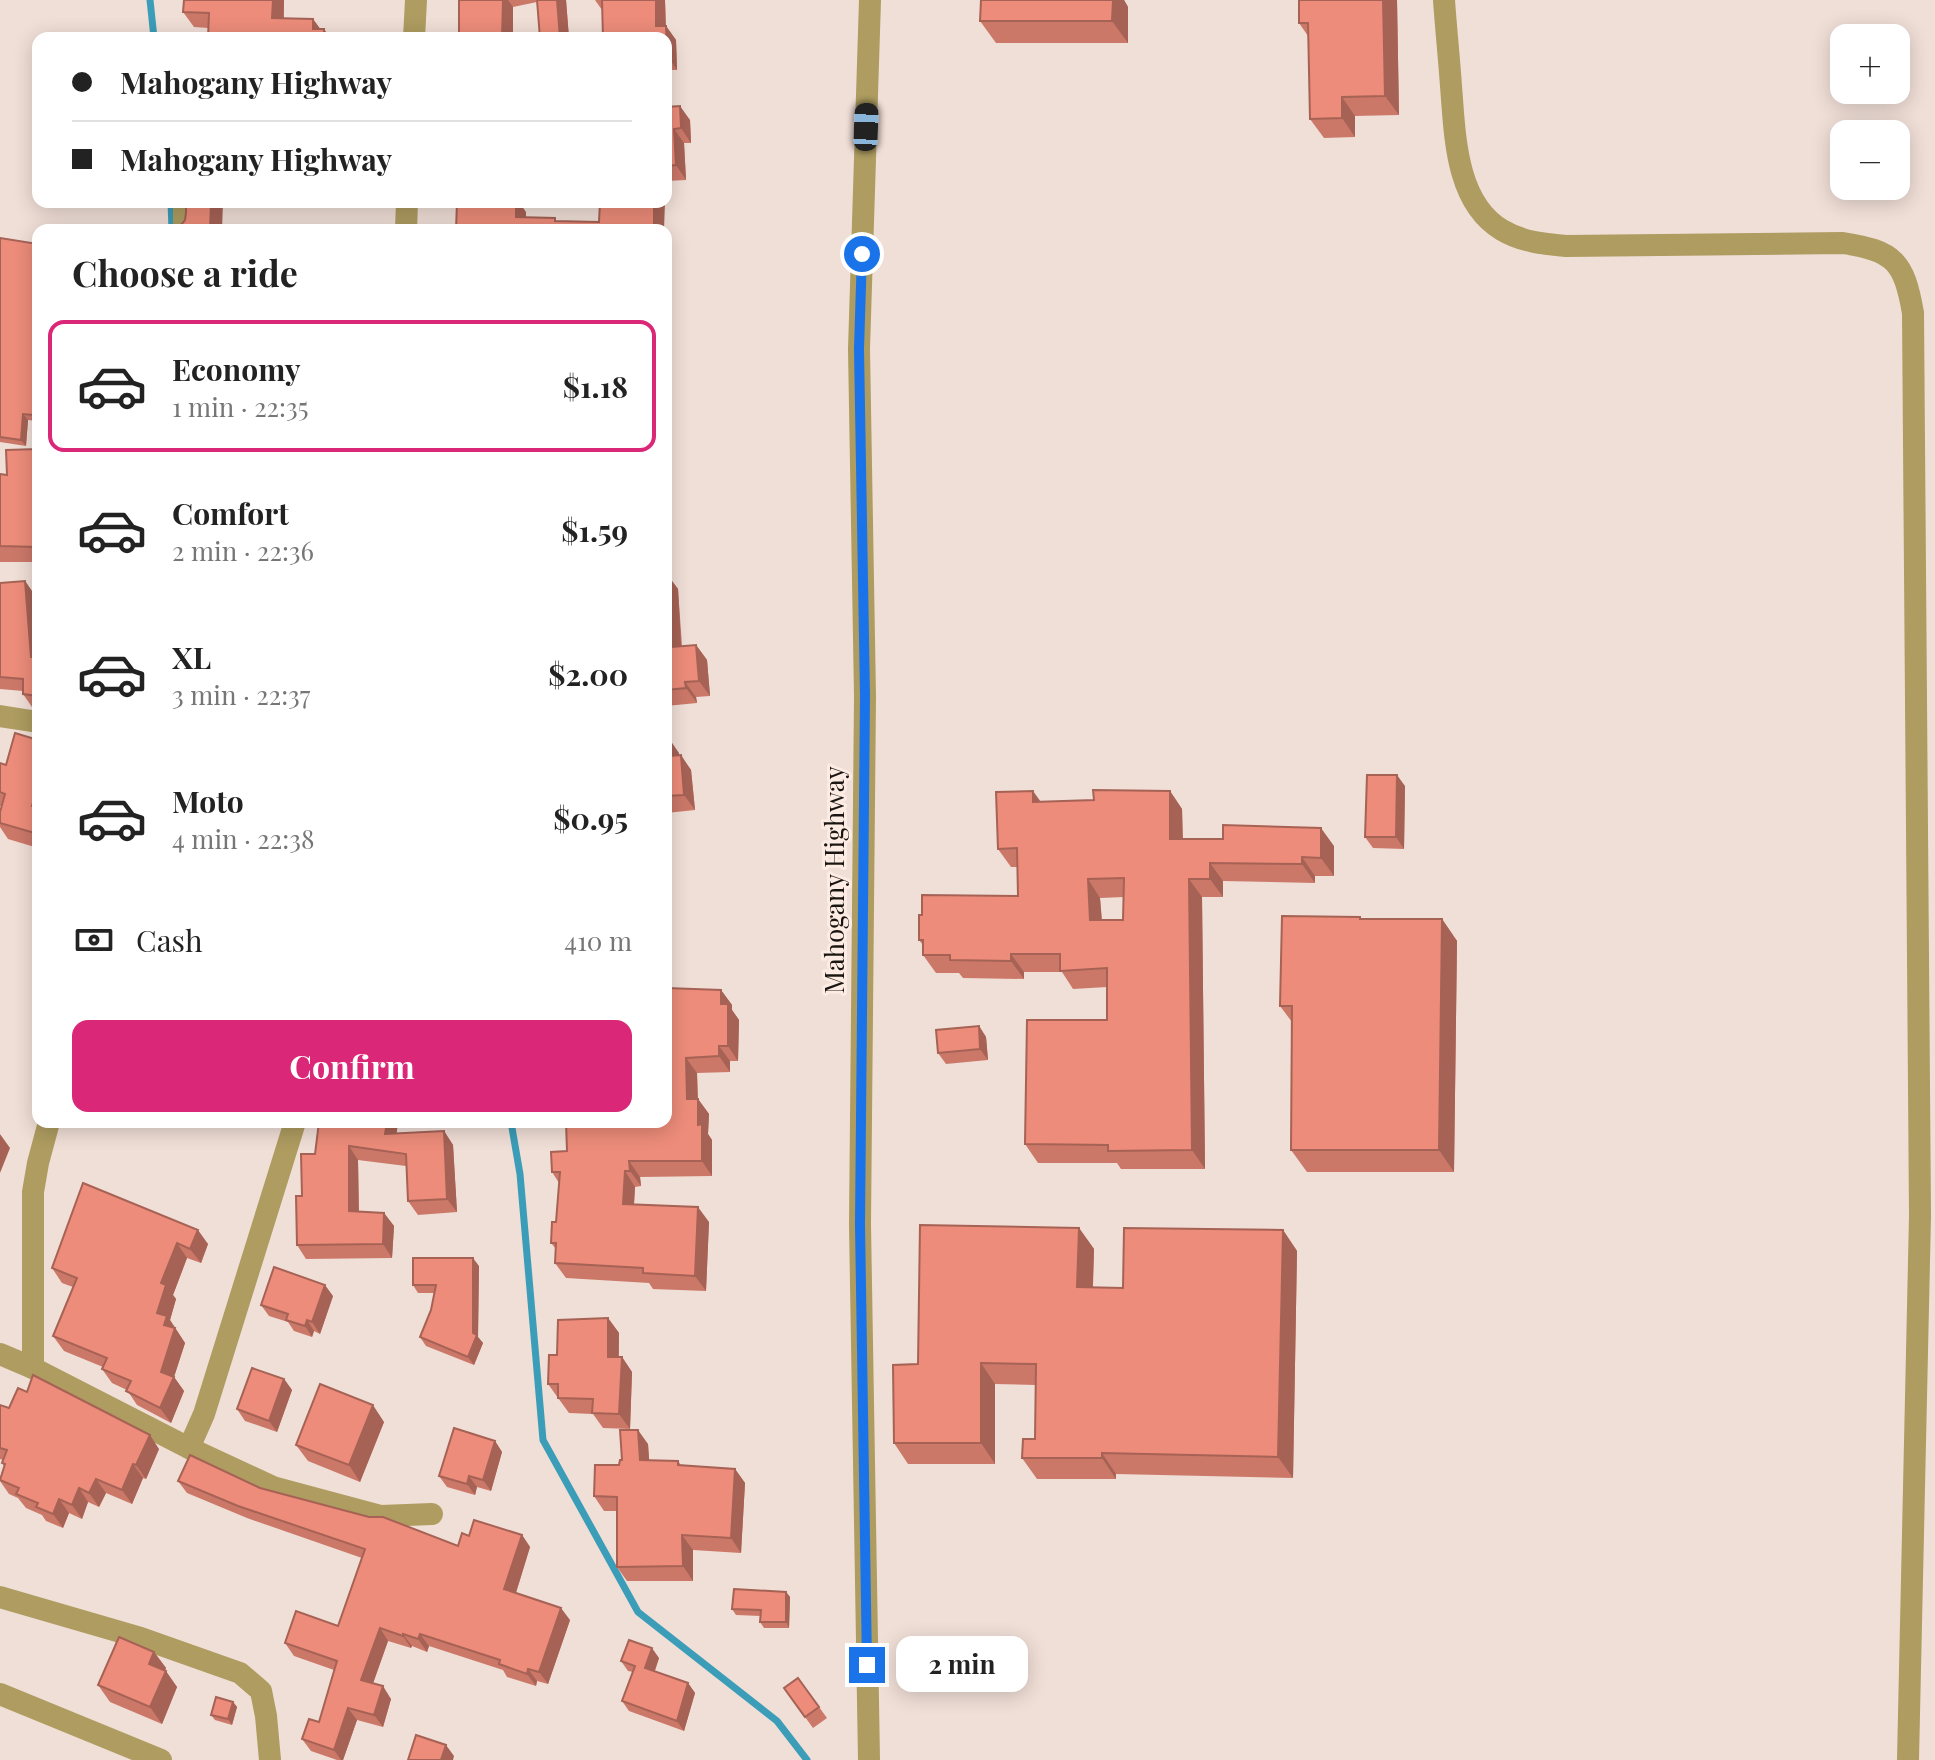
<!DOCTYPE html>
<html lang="en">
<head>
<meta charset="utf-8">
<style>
  :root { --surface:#fff; --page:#f2f2f2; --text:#222; --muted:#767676; --line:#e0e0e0; --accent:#db2777 }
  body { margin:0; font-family:"Playfair Display",serif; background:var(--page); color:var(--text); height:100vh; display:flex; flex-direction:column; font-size:30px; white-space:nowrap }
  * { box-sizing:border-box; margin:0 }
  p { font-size:26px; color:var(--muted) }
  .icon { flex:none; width:44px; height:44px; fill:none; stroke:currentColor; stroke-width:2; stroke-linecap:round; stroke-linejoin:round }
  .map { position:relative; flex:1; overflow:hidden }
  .panel { position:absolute; left:32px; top:224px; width:640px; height:904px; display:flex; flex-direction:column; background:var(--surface); border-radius:16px; box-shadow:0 4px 20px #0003 }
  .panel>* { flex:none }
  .banner { position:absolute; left:32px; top:32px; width:640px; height:176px; border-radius:16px; box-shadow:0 4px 20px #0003; display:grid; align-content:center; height:176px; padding:0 40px; background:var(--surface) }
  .buttons { position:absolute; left:1830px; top:24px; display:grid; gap:16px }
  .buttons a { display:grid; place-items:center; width:80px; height:80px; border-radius:16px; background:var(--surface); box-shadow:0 4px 20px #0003; font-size:40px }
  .end { position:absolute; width:36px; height:36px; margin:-18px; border:10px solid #1a73e8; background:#fff; box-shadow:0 0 0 4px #fff }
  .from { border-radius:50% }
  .bubble { position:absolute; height:56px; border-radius:16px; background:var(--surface); box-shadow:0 4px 20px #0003; font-size:26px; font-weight:700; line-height:56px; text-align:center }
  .car { position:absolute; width:24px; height:48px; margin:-24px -12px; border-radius:10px; box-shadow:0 0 6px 2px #0007; background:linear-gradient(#222 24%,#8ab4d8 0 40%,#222 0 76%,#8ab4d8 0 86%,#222 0) }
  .banner b { display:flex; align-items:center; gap:28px; height:76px; font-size:30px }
  .banner b+b { border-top:2px solid var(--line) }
  .banner i { width:20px; height:20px; background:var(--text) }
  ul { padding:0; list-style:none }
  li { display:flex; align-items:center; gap:24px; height:132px; margin:0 16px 12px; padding:0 24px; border:4px solid transparent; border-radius:16px }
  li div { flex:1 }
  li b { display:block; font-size:30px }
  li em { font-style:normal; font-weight:700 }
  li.current { border-color:var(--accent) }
  li>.icon { width:72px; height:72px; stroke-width:1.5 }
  h2 { padding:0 40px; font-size:36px; line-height:96px }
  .pay { display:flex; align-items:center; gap:20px; height:88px; padding:0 40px; font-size:30px }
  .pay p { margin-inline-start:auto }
  .button { display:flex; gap:16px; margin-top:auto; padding:16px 40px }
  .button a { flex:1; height:92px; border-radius:16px; background:var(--accent); color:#fff; font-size:32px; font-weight:700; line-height:92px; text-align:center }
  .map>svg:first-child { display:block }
</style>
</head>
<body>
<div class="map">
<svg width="1935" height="1760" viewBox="0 0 1935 1760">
  <rect width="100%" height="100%" fill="#f0dfd7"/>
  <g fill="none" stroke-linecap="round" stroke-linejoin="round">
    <g stroke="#3c9db8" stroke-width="7">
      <polyline points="150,0 154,38"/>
      <polyline points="171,202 172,230"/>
      <polyline points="511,1122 520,1174 543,1440 638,1612 777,1721 807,1760"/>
    </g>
    <g stroke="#ae9c60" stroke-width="22">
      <path d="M 1444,0 C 1446,29 1449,57 1451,86 C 1455,134 1455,202 1502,230 C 1522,242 1544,244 1566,246 L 1843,243 C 1894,251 1904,261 1913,313 L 1920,1216 L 1908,1760"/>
      <polyline points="414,38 416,0"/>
      <polyline points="184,202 184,230"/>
      <polyline points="406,230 407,202"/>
      <polyline points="0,716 38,722"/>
      <polyline points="0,1354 33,1368 189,1448 204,1414 295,1122"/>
      <polyline points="33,1368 33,1192 38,1163 49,1122"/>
      <polyline points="189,1448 273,1487 381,1516 432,1514"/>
      <polyline points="0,1597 141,1638 240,1673 261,1691 266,1716 270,1760"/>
      <polyline points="0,1694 161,1760"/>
      <polyline points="869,1760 860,1224 865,696 859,349 870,0"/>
    </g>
  </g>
  <g fill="#cc7869" fill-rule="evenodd">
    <polygon points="184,0 284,0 284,18 313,19 320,29 324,29 330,38 208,38 208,28 194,27 183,12"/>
    <polygon points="459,0 566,0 569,38 540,38 537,2 513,7 513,38 459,38"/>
    <polygon points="595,0 665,0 666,26 676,40 677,70 666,70 667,106 690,120 691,143 684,143 686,180 666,181 666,38 602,10"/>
    <polygon points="981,0 1124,0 1128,7 1128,43 996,43 980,21"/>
    <polygon points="1397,0 1399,115 1355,116 1355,137 1324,138 1310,119 1308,36 1299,23"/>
    <polygon points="0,238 38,244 38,416 37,421 28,420 26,446 0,442"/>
    <polygon points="38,449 38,562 0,562 0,474 7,475"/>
    <polygon points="666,574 678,589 682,646 696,645 707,660 710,696 696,697 697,703 666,706"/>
    <polygon points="25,581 34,594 38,641 38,708 32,707 23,694 23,691 0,689 0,583"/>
    <polygon points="666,738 691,770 695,810 666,813"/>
    <polygon points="38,740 38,848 8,839 0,827 0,812 2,806 0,806 0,763 6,765"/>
    <polygon points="1405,786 1404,849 1373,848 1365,837"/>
    <path d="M 1170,791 L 1182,809 L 1183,839 L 1334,846 L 1334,876 L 1315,876 L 1315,883 L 1223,881 L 1223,897 L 1202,897 L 1205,1169 L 1121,1169 L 1117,1163 L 1038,1163 L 1025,1144 L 1107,1020 L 1107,987 L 1073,989 L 1062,972 L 1024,972 L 1024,979 L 963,978 L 959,973 L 936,973 L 923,955 L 923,945 L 919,940 L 1018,896 L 1018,867 L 1011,867 L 998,849 L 1040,802 L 1094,800 ZM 1124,897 L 1123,920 L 1102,920 L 1100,898 Z"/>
    <polygon points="1360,917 1361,919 1442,919 1457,941 1454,1172 1307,1172 1291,1150 1292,1022 1280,1006"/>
    <polygon points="666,988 721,990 732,1005 732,1010 739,1020 738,1061 730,1061 730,1072 697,1073 698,1099 709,1114 708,1134 712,1140 712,1176 640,1177 641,1186 635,1187 634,1205 709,1222 706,1291 653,1289 649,1283 566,1278 555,1263 556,1249 551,1243 556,1222 559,1183 552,1172 567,1151"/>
    <polygon points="979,1026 986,1037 988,1060 946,1064 938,1053"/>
    <polygon points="204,1122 223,1122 221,1128"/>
    <polygon points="444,1131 453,1145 457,1212 418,1215 408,1201 406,1166 358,1160 359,1212 384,1213 394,1226 392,1258 306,1259 297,1245 302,1196 315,1154 396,1134"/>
    <polygon points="83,1183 208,1244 201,1263 187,1258 173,1295 176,1299 170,1320 185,1343 174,1377 184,1391 171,1423 137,1405 127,1390 112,1383 102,1369 103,1367 64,1351 53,1336 73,1287 62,1283 52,1268"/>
    <polygon points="1079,1228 1094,1249 1093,1287 1123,1288 1283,1230 1297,1251 1293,1478 1116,1474 1116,1479 1037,1479 1022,1458 1035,1439 1036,1385 995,1384 995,1464 908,1464 894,1443 918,1364"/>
    <polygon points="479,1266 478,1337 483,1343 474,1365 426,1346 420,1337 431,1310 434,1293 418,1293 413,1285"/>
    <polygon points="333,1296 320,1334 314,1331 312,1337 294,1331 288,1322 269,1316 261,1305"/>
    <polygon points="608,1318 619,1333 619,1357 622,1357 632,1372 630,1429 603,1428 593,1414 569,1413 548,1384 557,1355"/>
    <polygon points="284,1379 292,1390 277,1432 245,1421 237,1409"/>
    <polygon points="0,1405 9,1408 159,1449 146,1479 143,1478 132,1504 106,1493 99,1507 88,1502 82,1519 69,1513 63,1528 46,1521 42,1515 26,1508 18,1498 9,1494 0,1481 0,1478 4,1466 2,1463 3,1460 0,1459"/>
    <polygon points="384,1422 360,1482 308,1461 296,1445"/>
    <polygon points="495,1441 502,1452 491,1491 477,1487 475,1495 447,1487 439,1476"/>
    <polygon points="648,1444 649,1460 678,1461 681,1465 735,1469 745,1483 741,1553 693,1550 693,1581 627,1581 617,1567 617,1511 604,1511 594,1496 619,1465 622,1460"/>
    <polygon points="178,1481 260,1488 458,1546 469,1536 522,1535 530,1547 516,1593 570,1620 548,1684 537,1681 536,1686 507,1677 503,1670 429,1646 427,1652 412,1646 411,1648 388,1641 373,1683 391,1699 383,1727 357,1720 343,1760 337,1760 311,1751 302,1739 319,1722 334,1670 294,1656 285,1643 338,1626 362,1558 247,1518 187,1493"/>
    <polygon points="786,1592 790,1597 789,1628 764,1628 760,1622 761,1616 736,1615 732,1609"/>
    <polygon points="154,1652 166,1668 165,1671 177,1687 162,1724 110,1702 98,1685"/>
    <polygon points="659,1658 655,1671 688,1683 695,1693 684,1731 629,1711 622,1701 633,1672 628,1671 621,1661"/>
    <polygon points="798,1678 827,1718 813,1728 784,1688"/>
    <polygon points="233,1702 237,1707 232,1725 215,1720 211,1715"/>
  </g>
  <g fill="#a66255">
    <polygon points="273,0 284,0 283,33 272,18"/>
    <polygon points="503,0 508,0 513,7 513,38 502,38"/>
    <polygon points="557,0 566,0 569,38 560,38"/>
    <polygon points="656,0 665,0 666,40 656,26"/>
    <polygon points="1113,0 1124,0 1128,7 1128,43 1112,21"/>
    <polygon points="1383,0 1397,0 1399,115 1385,96"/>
    <polygon points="313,19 324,34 324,29 330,38 320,38 313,29"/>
    <polygon points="666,26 676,40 677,70 667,55"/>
    <polygon points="666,70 668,121 666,119"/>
    <polygon points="1342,97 1355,116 1355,137 1342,118"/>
    <polygon points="680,106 690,120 691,143 681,128"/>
    <polygon points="674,129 684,143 686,180 676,165"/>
    <polygon points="211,202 223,202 222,230 210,230"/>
    <polygon points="516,202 519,202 526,212 526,230 516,217"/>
    <polygon points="654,202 665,202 664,230 654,230"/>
    <polygon points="34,408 38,413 37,421 33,415"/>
    <polygon points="23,414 28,420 26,446 21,440"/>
    <polygon points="667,574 678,589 682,662 672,647"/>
    <polygon points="25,581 34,594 38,641 38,666 31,657"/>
    <polygon points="696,645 707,660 710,696 699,681"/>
    <polygon points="685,682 696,697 697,703 686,688"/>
    <polygon points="668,737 679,753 680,771 670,756"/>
    <polygon points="681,755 691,770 695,810 684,795"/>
    <polygon points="1397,775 1405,786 1404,849 1396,837"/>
    <polygon points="38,786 38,814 32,806"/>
    <polygon points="1033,791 1046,809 1033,802"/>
    <polygon points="1170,791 1182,809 1183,858 1170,839"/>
    <polygon points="1321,828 1334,846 1334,876 1321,858"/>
    <polygon points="1302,857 1315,876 1315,883 1302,864"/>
    <polygon points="1210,863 1223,881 1223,897 1210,879"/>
    <polygon points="1088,879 1100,898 1103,939 1090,920"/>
    <polygon points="1189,879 1202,897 1205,1169 1192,1150"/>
    <polygon points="1442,919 1457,941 1454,1172 1439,1150"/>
    <polygon points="1011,954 1024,972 1024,979 1011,961"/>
    <polygon points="721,990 732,1005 732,1010 739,1020 738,1061 728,1046 721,1004"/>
    <polygon points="979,1026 986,1037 988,1060 980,1049"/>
    <polygon points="719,1046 730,1061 730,1072 719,1056"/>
    <polygon points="686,1058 697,1073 698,1112 698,1099 709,1114 708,1134 712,1140 712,1176 702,1161 698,1125 687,1099"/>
    <polygon points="216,1122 223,1122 221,1128"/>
    <polygon points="387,1122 398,1122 395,1148 385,1134"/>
    <polygon points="444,1131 453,1145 457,1212 447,1199"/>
    <polygon points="0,1134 10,1148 0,1173"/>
    <polygon points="349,1146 358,1160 359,1225 349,1211"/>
    <polygon points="629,1161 640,1177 641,1186 630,1171"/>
    <polygon points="625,1171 635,1187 633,1219 623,1204"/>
    <polygon points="698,1207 709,1222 706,1291 695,1276"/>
    <polygon points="384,1213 394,1226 392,1258 383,1244"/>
    <polygon points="1079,1228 1094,1249 1092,1308 1077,1287"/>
    <polygon points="198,1230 208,1244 201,1263 190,1249"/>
    <polygon points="1283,1230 1297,1251 1293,1478 1278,1457"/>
    <polygon points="177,1243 187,1258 173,1295 176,1299 170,1320 185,1343 174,1377 184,1391 171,1423 160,1408 161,1372 157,1313 161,1283"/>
    <polygon points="473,1258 479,1266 478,1337 483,1343 474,1365 468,1357 473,1333"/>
    <polygon points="325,1285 333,1296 320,1334 312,1322"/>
    <polygon points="608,1318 619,1333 618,1372 608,1357"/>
    <polygon points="307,1320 314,1331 312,1337 305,1326"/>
    <polygon points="622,1357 632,1372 630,1429 619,1414"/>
    <polygon points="981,1363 995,1384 995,1464 981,1443"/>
    <polygon points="284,1379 292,1390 277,1432 269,1421"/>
    <polygon points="373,1405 384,1422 360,1482 349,1465"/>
    <polygon points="638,1430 648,1444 650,1474 640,1460"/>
    <polygon points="150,1435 159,1449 146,1479 136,1465"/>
    <polygon points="495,1441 502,1452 491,1491 483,1480"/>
    <polygon points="1102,1453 1116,1474 1116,1479 1102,1458"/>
    <polygon points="133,1464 143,1478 132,1504 122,1490"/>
    <polygon points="735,1469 745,1483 741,1553 731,1538"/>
    <polygon points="469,1476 477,1487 475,1495 467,1484"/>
    <polygon points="96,1479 106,1493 99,1507 89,1493"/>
    <polygon points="79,1488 88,1502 82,1519 72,1505"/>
    <polygon points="59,1499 69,1513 63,1528 53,1514"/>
    <polygon points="522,1535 530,1547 513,1602 504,1589"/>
    <polygon points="682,1535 693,1550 693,1581 683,1566"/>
    <polygon points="786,1592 790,1597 789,1628 786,1622"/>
    <polygon points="561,1608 570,1620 548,1684 539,1672"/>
    <polygon points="380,1628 388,1641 370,1692 361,1680"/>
    <polygon points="403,1634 412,1646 411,1648 403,1636"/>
    <polygon points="420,1634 429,1646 427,1652 418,1639"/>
    <polygon points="652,1648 659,1658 652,1678 645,1668"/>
    <polygon points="154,1652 166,1668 160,1681 149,1664"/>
    <polygon points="528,1669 537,1681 536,1686 527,1674"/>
    <polygon points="166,1671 177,1687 162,1724 150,1707"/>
    <polygon points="688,1683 695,1693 684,1731 677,1721"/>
    <polygon points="383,1686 391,1699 383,1727 374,1715"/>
    <polygon points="233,1702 237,1707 232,1725 228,1719"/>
    <polygon points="348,1708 357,1720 343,1760 341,1760 334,1750"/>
    <polygon points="446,1745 454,1756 453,1760 441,1760"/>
  </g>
  <g fill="#ed8c7a" stroke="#a66255" stroke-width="2" fill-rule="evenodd">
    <polygon points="184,0 273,0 272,18 313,19 313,29 324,29 324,38 208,38 209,13 183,12"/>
    <polygon points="459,0 503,0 502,38 459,38"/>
    <polygon points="537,0 557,0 560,38 540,38"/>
    <polygon points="602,0 656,0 656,26 666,26 667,55 666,38 603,38"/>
    <polygon points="981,0 1113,0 1112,21 980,21"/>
    <polygon points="1299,0 1383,0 1385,96 1342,97 1342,118 1310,119 1308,23 1299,23"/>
    <polygon points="680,106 681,128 674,129 676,165 666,166 666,107"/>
    <polygon points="186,202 211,202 210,230 180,230 181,225 185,220 186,213"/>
    <polygon points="457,202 516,202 516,217 555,218 555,221 599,222 600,202 654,202 654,230 456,230"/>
    <polygon points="92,225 93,230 72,230 72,226"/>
    <polygon points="0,238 38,244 38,407 34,408 33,415 23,414 21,440 0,437"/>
    <polygon points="38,449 38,547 0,546 0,474 7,475 6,450"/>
    <polygon points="666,574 667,574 672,647 696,645 699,681 685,682 686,688 666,690"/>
    <polygon points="25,581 31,657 38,657 38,696 23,694 23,679 0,677 0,583"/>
    <polygon points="15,733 38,740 38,786 32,806 38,807 38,834 0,823 0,812 5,794 0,792 0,763 6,765"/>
    <polygon points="668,737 670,756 681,755 684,795 666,796 666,738"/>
    <polygon points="1367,775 1397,775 1396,837 1365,837"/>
    <path d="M 1093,790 L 1170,791 L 1170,839 L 1223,839 L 1223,825 L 1321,828 L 1321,858 L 1302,857 L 1302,864 L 1210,863 L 1210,879 L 1189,879 L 1192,1150 L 1108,1151 L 1108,1145 L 1025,1144 L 1027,1020 L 1107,1020 L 1107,968 L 1060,971 L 1060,954 L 1011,954 L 1011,961 L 950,960 L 950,955 L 923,955 L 923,940 L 919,940 L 919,915 L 922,915 L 922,895 L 1018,896 L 1017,848 L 998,849 L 996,792 L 1033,791 L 1033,802 L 1094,800 ZM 1124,878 L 1123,920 L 1090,920 L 1088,879 Z"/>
    <polygon points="1282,916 1360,917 1360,919 1442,919 1439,1150 1291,1150 1292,1006 1280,1006"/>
    <polygon points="666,988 721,990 721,1004 728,1004 728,1046 719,1046 719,1056 686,1058 687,1099 698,1099 698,1125 702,1124 702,1161 629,1161 630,1171 625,1171 623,1204 698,1207 695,1276 643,1273 643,1268 555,1263 556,1243 551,1243 552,1222 556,1222 560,1172 552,1172 551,1152 567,1151 566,1122 666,1122"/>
    <polygon points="979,1026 980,1049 938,1053 936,1030"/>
    <polygon points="319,1122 387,1122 385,1134 444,1131 447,1199 408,1201 406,1154 349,1146 349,1211 384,1213 383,1244 297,1245 296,1196 302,1196 301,1154 315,1154"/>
    <polygon points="83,1183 198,1230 190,1249 177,1243 161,1283 166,1285 157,1313 167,1316 164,1325 175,1328 161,1372 174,1377 160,1408 126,1391 131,1381 102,1369 107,1358 53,1336 77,1278 52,1268"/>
    <polygon points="920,1225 1079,1228 1077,1287 1123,1288 1124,1228 1283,1230 1278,1457 1102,1453 1102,1458 1022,1458 1023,1439 1035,1439 1036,1364 981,1363 981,1443 894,1443 893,1365 918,1364"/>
    <polygon points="413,1258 473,1258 473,1333 477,1335 468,1357 420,1337 431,1310 436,1285 413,1285"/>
    <polygon points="274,1267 325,1285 312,1322 307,1320 305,1326 286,1320 288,1314 261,1305"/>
    <polygon points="608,1318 608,1357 622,1357 619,1414 592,1413 593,1399 558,1398 558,1384 548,1384 549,1355 557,1355 558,1320"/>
    <polygon points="252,1368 284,1379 269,1421 237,1409"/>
    <polygon points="33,1375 150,1435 136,1465 133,1464 122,1490 96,1479 89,1493 79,1488 72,1505 59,1499 53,1514 36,1507 38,1503 16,1494 19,1488 0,1480 5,1464 2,1463 7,1450 0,1448 0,1405 9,1408 18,1388 27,1392"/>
    <polygon points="320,1384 373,1405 349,1465 296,1445"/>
    <polygon points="454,1428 495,1441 483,1480 469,1476 467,1484 439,1476"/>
    <polygon points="620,1430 638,1430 640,1460 678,1461 678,1465 735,1469 731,1538 682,1535 683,1566 617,1567 617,1497 594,1496 595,1465 619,1465 620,1460 622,1460"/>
    <polygon points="190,1455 260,1488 369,1517 383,1517 458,1546 462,1533 469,1536 474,1520 522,1535 504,1589 561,1608 539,1672 528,1669 527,1674 499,1664 500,1660 420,1634 418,1639 403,1634 403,1636 380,1628 361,1680 383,1686 374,1715 348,1708 334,1750 302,1739 309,1719 319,1722 337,1661 285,1643 296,1611 338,1626 365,1549 238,1506 178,1481"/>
    <polygon points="734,1589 786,1592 786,1622 760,1622 761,1610 732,1609"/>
    <polygon points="119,1637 154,1652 149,1664 166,1671 150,1707 98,1685"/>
    <polygon points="629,1640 652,1648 645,1668 688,1683 677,1721 622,1701 635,1666 621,1661"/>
    <polygon points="798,1678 819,1707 805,1717 784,1688"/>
    <polygon points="216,1697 233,1702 228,1719 211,1715"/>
    <polygon points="416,1735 446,1745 441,1760 408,1760"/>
  </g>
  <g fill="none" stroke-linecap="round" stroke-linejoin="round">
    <polyline stroke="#1a73e8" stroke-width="10" points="862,254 859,349 865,696 860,1224 867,1665"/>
  </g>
  <g text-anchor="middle" stroke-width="6" stroke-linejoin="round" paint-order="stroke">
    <g font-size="26" fill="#1a1512" stroke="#fdece4">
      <text transform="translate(835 880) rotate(-90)" y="9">Mahogany Highway</text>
    </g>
  </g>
</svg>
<div class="buttons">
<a>+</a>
<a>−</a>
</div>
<i class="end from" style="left:862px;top:254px"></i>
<i class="end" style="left:867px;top:1665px"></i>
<div class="bubble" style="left:896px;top:1636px;width:132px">2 min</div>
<i class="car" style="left:866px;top:127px;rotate:2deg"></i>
<div class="banner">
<b><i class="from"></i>Mahogany Highway</b>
<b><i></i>Mahogany Highway</b>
</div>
<section class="panel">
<h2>Choose a ride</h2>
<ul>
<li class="current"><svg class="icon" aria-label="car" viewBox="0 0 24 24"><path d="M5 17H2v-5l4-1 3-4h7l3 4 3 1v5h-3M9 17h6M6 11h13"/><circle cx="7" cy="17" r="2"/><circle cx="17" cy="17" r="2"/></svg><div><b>Economy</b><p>1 min · 22:35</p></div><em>$1.18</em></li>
<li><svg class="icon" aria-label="car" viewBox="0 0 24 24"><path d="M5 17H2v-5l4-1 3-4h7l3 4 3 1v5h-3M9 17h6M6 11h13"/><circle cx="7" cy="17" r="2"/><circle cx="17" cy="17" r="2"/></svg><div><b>Comfort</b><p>2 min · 22:36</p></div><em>$1.59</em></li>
<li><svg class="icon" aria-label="car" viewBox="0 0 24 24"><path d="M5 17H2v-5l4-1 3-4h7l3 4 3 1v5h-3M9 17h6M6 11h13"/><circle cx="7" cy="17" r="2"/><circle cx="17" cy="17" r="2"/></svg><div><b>XL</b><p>3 min · 22:37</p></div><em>$2.00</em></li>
<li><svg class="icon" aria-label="car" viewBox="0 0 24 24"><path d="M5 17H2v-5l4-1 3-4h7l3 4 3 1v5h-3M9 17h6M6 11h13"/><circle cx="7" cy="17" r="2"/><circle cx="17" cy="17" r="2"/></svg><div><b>Moto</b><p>4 min · 22:38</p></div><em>$0.95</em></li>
</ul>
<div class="pay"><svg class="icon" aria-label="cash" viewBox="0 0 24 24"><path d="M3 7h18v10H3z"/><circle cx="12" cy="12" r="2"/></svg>Cash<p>410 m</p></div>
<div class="button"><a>Confirm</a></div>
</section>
</div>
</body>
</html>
